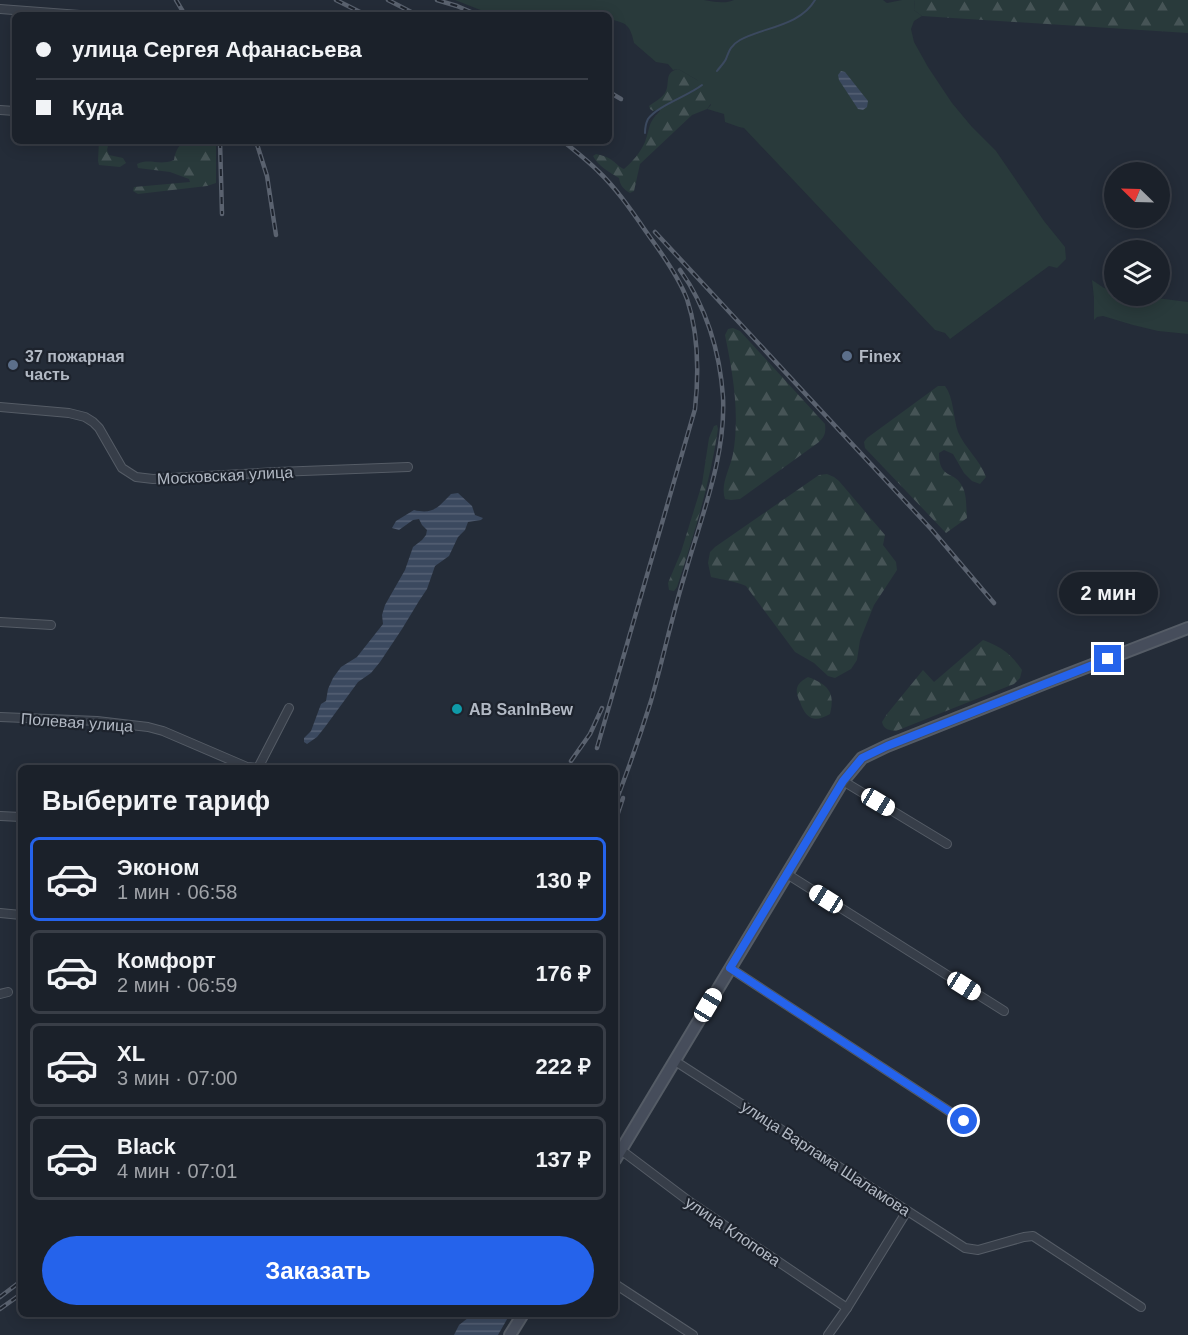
<!DOCTYPE html>
<html lang="ru">
<head>
<meta charset="utf-8">
<style>
  :root { --surface:#1b212a; --page:#282e36; --text:#f1f3f6; --muted:#a0a3a8; --line:#393e47; --accent:#2563eb }
  body { margin:0; font-family:Arial,sans-serif; background:var(--page); color:var(--text); height:100vh; display:flex; flex-direction:column; font-size:22px; white-space:nowrap }
  * { box-sizing:border-box; margin:0 }
  p { font-size:20px; color:var(--muted) }
  .icon { flex:none; width:33px; height:33px; fill:none; stroke:currentColor; stroke-width:2; stroke-linecap:round; stroke-linejoin:round }
  .map { position:relative; flex:1; overflow:hidden }
  .drawer { position:absolute; left:18px; top:765px; width:600px; height:552px; display:flex; flex-direction:column; background:var(--surface); border-radius:9px; box-shadow:0 3px 15px #0003,0 0 0 2px var(--line) }
  .drawer>* { flex:none }
  .banner { position:absolute; left:12px; top:12px; width:600px; height:132px; border-radius:9px; box-shadow:0 3px 15px #0003,0 0 0 2px var(--line); display:grid; align-content:center; height:132px; padding:0 24px; background:var(--surface) }
  .needle { width:39px; rotate:293deg }
  .fabs { position:absolute; left:1104px; top:162px; display:grid; gap:12px }
  .fabs a { display:grid; place-items:center; width:66px; height:66px; border-radius:50%; background:var(--surface); box-shadow:0 3px 15px #0003,0 0 0 2px var(--line); font-size:30px }
  .end { position:absolute; width:27px; height:27px; margin:-14px; border:8px solid #2563eb; background:#fff; box-shadow:0 0 0 3px #fff }
  .from { border-radius:50% }
  .bubble { position:absolute; height:42px; border-radius:21px; background:var(--surface); box-shadow:0 3px 15px #0003,0 0 0 2px var(--line); font-size:20px; font-weight:700; line-height:42px; text-align:center }
  .car { position:absolute; width:18px; height:36px; margin:-18px -9px; border-radius:8px; box-shadow:0 0 4px 2px #0007; background:linear-gradient(#fff 24%,#345 0 40%,#fff 0 76%,#345 0 86%,#fff 0) }
  .banner b { display:flex; align-items:center; gap:21px; height:57px; font-size:22px }
  .banner b+b { border-top:2px solid var(--line) }
  .banner i { width:15px; height:15px; background:var(--text) }
  ul { padding:0; list-style:none }
  li { display:flex; align-items:center; gap:18px; height:84px; margin:0 12px 9px; padding:0 12px; border:3px solid var(--line); border-radius:9px }
  li div { flex:1 }
  li b { display:block; font-size:22px }
  li em { font-style:normal; font-weight:700 }
  li.active { border-color:var(--accent) }
  li>.icon { width:54px; height:54px; stroke-width:1.5 }
  h2 { padding:0 24px; font-size:27px; line-height:72px }
  .button { display:flex; gap:12px; margin-top:auto; padding:12px 24px }
  .button a { flex:1; height:69px; border-radius:36px; background:var(--accent); color:#fff; font-size:24px; font-weight:700; line-height:69px; text-align:center }
  .map>svg:first-child { display:block }
</style>
</head>
<body>
<div class="map">
<svg width="1188" height="1335" viewBox="0 0 1188 1335">
  <defs>
    <pattern id="forest-firs" width="22" height="20" patternUnits="userSpaceOnUse" patternTransform="scale(1.5)"><rect width="22" height="20" fill="#293a3b"/><path d="M5 1l3.5 6h-7zM16 11l3.5 6h-7z" fill="#465456"/></pattern>
    <pattern id="water-rules" width="6" height="5" patternUnits="userSpaceOnUse" patternTransform="scale(1.5)"><rect width="6" height="5" fill="#3b495f"/><path d="M0 2.5h6" fill="none" stroke="#556174"/></pattern>
  </defs>
  <rect width="100%" height="100%" fill="#242c38"/>
  <g fill="#293a3b">
    <path d="M 455,0 L 704,0 C 713,2 726,4 734,0 L 883,0 L 887,3 L 902,0 L 915,0 L 914,10 L 922,16 L 914,21 L 911,29 L 914,42 L 928,67 L 952,103 L 972,127 L 996,151 L 1044,221 L 1065,247 L 1066,259 L 1057,268 L 1049,266 L 950,339 L 945,333 L 935,330 L 744,128 L 739,127 L 725,122 L 724,114 L 707,109 L 711,105 L 697,80 L 678,69 L 673,70 L 668,64 L 656,62 L 634,43 C 630,25 627,23 609,19 L 609,15 L 493,15 Z"/>
    <polygon points="1092,280 1104,288 1114,290 1114,296 1141,296 1188,302 1188,334 1158,331 1133,325 1103,316 1097,317 1094,320 1094,298"/>
  </g>
  <g fill="url(#forest-firs)">
    <polygon points="915,0 1188,0 1188,33 922,16 914,10"/>
    <path d="M 678,69 L 697,80 L 714,92 L 714,99 L 707,109 L 692,115 L 640,164 L 634,191 L 630,193 C 623,189 620,185 619,178 C 609,172 598,166 593,156 L 596,154 C 602,155 608,157 613,161 C 617,164 619,167 624,169 C 633,161 640,153 645,142 C 651,126 647,124 660,111 L 659,109 L 653,111 L 650,109 L 649,106 C 654,102 662,98 665,93 C 671,83 663,73 678,69 Z"/>
    <polygon points="99,141 109,141 107,150 109,155 123,158 126,163 120,167 99,165 98,161"/>
    <path d="M 187,141 L 216,141 L 216,183 L 207,186 L 138,194 L 133,191 L 134,187 L 190,182 L 189,179 L 170,172 L 138,168 L 137,164 C 150,158 159,166 174,160 C 175,152 179,143 187,141 Z"/>
    <path d="M 733,328 L 740,331 L 825,424 C 826,432 825,436 819,442 L 740,499 L 731,500 L 725,499 C 720,484 730,469 733,454 C 740,414 733,374 725,335 L 728,329 Z"/>
    <path d="M 938,386 L 945,386 C 954,398 953,418 958,432 C 965,448 980,460 986,477 L 980,484 L 972,481 L 964,473 L 953,454 L 944,450 L 939,453 C 939,481 955,469 963,488 C 967,496 966,508 967,518 L 946,533 L 865,448 L 864,442 L 867,438 Z"/>
    <path d="M 717,425 L 718,429 C 710,483 694,535 677,587 L 674,591 L 669,590 L 668,583 L 681,552 L 702,484 L 709,438 L 714,426 Z"/>
    <path d="M 827,474 L 834,477 L 839,481 L 885,535 L 883,545 L 896,562 L 897,570 L 874,605 L 860,640 L 857,660 L 851,669 L 835,678 L 828,676 L 814,663 L 795,652 L 746,586 C 735,581 723,580 711,577 L 708,563 L 710,552 L 715,547 L 819,475 Z"/>
    <path d="M 983,640 C 1003,648 1010,653 1022,670 L 1020,678 L 1014,684 L 896,731 C 889,730 884,730 882,722 L 887,714 L 923,670 L 934,682 Z"/>
    <path d="M 808,677 C 827,684 836,692 830,714 C 814,723 806,719 800,702 C 798,698 796,692 797,688 C 799,682 803,680 808,677 Z"/>
  </g>
  <g fill="url(#water-rules)">
    <polygon points="841,71 845,72 868,101 867,107 863,110 858,109 839,80 838,75"/>
    <path d="M 458,493 L 472,506 L 475,515 L 483,518 L 481,520 L 468,522 L 465,530 L 458,537 L 449,556 L 435,566 L 427,589 L 419,601 L 402,629 L 380,662 L 371,673 L 358,682 L 325,727 L 317,737 L 307,744 L 304,742 L 304,738 L 311,731 L 321,704 L 326,701 L 328,689 L 333,678 L 341,667 L 357,657 L 383,624 L 382,615 L 385,605 L 405,570 L 413,547 L 422,540 L 426,535 L 427,530 L 422,525 L 419,519 L 413,520 L 399,530 L 392,528 L 396,521 L 414,510 C 434,515 439,506 451,494 Z"/>
    <polygon points="473,1314 510,1314 498,1335 454,1335 459,1325"/>
  </g>
  <g fill="none" stroke-linecap="round" stroke-linejoin="round">
    <g stroke="#3b495f" stroke-width="2">
      <path d="M 717,71 C 720,67 724,63 726,59 C 729,51 731,45 740,40 C 764,27 800,26 815,0"/>
      <path d="M 645,133 C 645,129 646,123 648,119 C 657,106 688,96 702,85"/>
    </g>
    <defs>
      <g id="street">
        <polyline points="0,9 80,15"/>
        <polyline points="0,110 15,111"/>
        <polyline points="0,407 69,413 85,417 93,422 99,428 122,468 136,477 153,479 277,472 408,467"/>
        <polyline points="0,622 51,625"/>
        <polyline points="0,717 97,721 148,727 163,731 247,767 258,768 289,708"/>
        <polyline points="843,781 947,844"/>
        <polyline points="0,816 21,817"/>
        <polyline points="787,874 1004,1011"/>
        <polyline points="0,913 21,915"/>
        <polyline points="730,968 964,1121"/>
        <polyline points="0,994 8,992"/>
        <polyline points="675,1061 965,1248 978,1250 1024,1237 1033,1236 1141,1307"/>
        <polyline points="621,1150 690,1202 847,1308"/>
        <polyline points="615,1284 693,1335"/>
        <polyline points="828,1335 847,1308 907,1211"/>
      </g>
      <g id="secondary">
        <polyline points="615,1160 843,781 862,758 887,746 1048,682 1188,628"/>
        <polyline points="510,1335 523,1314"/>
      </g>
    </defs>
    <use href="#street" stroke="#555c66" stroke-width="10"/>
    <use href="#secondary" stroke="#555c66" stroke-width="14"/>
    <use href="#street" stroke="#373e49" stroke-width="8"/>
    <use href="#secondary" stroke="#464d5b" stroke-width="10"/>
    <defs>
      <g id="rail">
        <polyline points="176,0 185,15"/>
        <polyline points="336,0 366,15"/>
        <polyline points="388,0 417,15"/>
        <polyline points="437,0 457,6 478,15"/>
        <polyline points="609,92 621,99"/>
        <polyline points="220,141 222,214"/>
        <polyline points="256,141 267,176 276,235"/>
        <path d="M 563,141 C 575,151 587,160 598,171 C 619,191 635,216 652,240 C 665,258 679,278 687,299 C 699,335 699,372 695,409 L 597,748"/>
        <polyline points="655,232 932,530 994,603"/>
        <polyline points="571,761 590,734 602,708"/>
        <path d="M 615,804 C 628,770 640,736 651,701 C 663,659 672,616 685,574 C 701,517 726,457 723,397 C 720,352 706,306 680,270"/>
        <polyline points="615,822 623,798"/>
        <polyline points="0,1297 21,1281"/>
        <polyline points="0,1309 21,1294"/>
      </g>
    </defs>
    <use href="#rail" stroke="#5a626f" stroke-width="4.5"/>
    <use href="#rail" stroke="#1d232d" stroke-width="2" stroke-dasharray="7" stroke-linecap="butt"/>
  </g>
  <g fill="none" stroke-linecap="round" stroke-linejoin="round">
    <polyline stroke="#2563eb" stroke-width="8" points="964,1121 730,968 843,781 862,758 887,746 1108,659"/>
  </g>
  <g fill="#5c6f8a" stroke="#1d232d" stroke-width="2">
    <circle cx="847" cy="356" r="6"/>
    <circle cx="13" cy="365" r="6"/>
  </g>
  <circle fill="#0f9aa8" stroke="#1d232d" stroke-width="2" cx="457" cy="709" r="6"/>
  <g text-anchor="middle" stroke-width="4.5" stroke-linejoin="round" paint-order="stroke">
    <g font-size="16" font-weight="bold" fill="#b2b9c4" stroke="#1d232d" text-anchor="start">
      <text x="25" y="362">37 пожарная<tspan x="25" dy="18">часть</tspan></text>
      <text x="859" y="362">Finex</text>
      <text x="469" y="715">AB SanInBew</text>
    </g>
    <g font-size="16" fill="#b2b9c4" stroke="#1d232d">
      <text transform="translate(225 475) rotate(-3)" y="6">Московская улица</text>
      <text transform="translate(77 722) rotate(4)" y="6">Полевая улица</text>
      <text transform="translate(826 1158) rotate(33)" y="6">улица Варлама Шаламова</text>
      <text transform="translate(733 1231) rotate(34)" y="6">улица Клопова</text>
    </g>
  </g>
</svg>
<div class="fabs">
<a><svg class="needle" viewBox="-14 -14 28 28"><path d="M0-13l5 13h-10z" fill="#e53935"/><path d="M0 13l5-13h-10z" fill="#a0a3a8"/></svg></a>
<a><svg class="icon" aria-label="layers" viewBox="0 0 24 24"><path d="M12 4l9 5-9 5-9-5zM3 14l9 5 9-5"/></svg></a>
</div>
<i class="end from" style="left:964px;top:1121px"></i>
<i class="end" style="left:1108px;top:659px"></i>
<div class="bubble" style="left:1059px;top:572px;width:99px">2 мин</div>
<i class="car" style="left:878px;top:802px;rotate:121deg"></i>
<i class="car" style="left:826px;top:899px;rotate:302deg"></i>
<i class="car" style="left:964px;top:986px;rotate:122deg"></i>
<i class="car" style="left:708px;top:1005px;rotate:31deg"></i>
<div class="banner">
<b><i class="from"></i>улица Сергея Афанасьева</b>
<b><i></i>Куда</b>
</div>
<section class="drawer">
<h2>Выберите тариф</h2>
<ul>
<li class="active"><svg class="icon" aria-label="car" viewBox="0 0 24 24"><path d="M5 17H2v-5l4-1 3-4h7l3 4 3 1v5h-3M9 17h6M6 11h13"/><circle cx="7" cy="17" r="2"/><circle cx="17" cy="17" r="2"/></svg><div><b>Эконом</b><p>1 мин · 06:58</p></div><em>130 ₽</em></li>
<li><svg class="icon" aria-label="car" viewBox="0 0 24 24"><path d="M5 17H2v-5l4-1 3-4h7l3 4 3 1v5h-3M9 17h6M6 11h13"/><circle cx="7" cy="17" r="2"/><circle cx="17" cy="17" r="2"/></svg><div><b>Комфорт</b><p>2 мин · 06:59</p></div><em>176 ₽</em></li>
<li><svg class="icon" aria-label="car" viewBox="0 0 24 24"><path d="M5 17H2v-5l4-1 3-4h7l3 4 3 1v5h-3M9 17h6M6 11h13"/><circle cx="7" cy="17" r="2"/><circle cx="17" cy="17" r="2"/></svg><div><b>XL</b><p>3 мин · 07:00</p></div><em>222 ₽</em></li>
<li><svg class="icon" aria-label="car" viewBox="0 0 24 24"><path d="M5 17H2v-5l4-1 3-4h7l3 4 3 1v5h-3M9 17h6M6 11h13"/><circle cx="7" cy="17" r="2"/><circle cx="17" cy="17" r="2"/></svg><div><b>Black</b><p>4 мин · 07:01</p></div><em>137 ₽</em></li>
</ul>
<div class="button"><a>Заказать</a></div>
</section>
</div>
</body>
</html>
